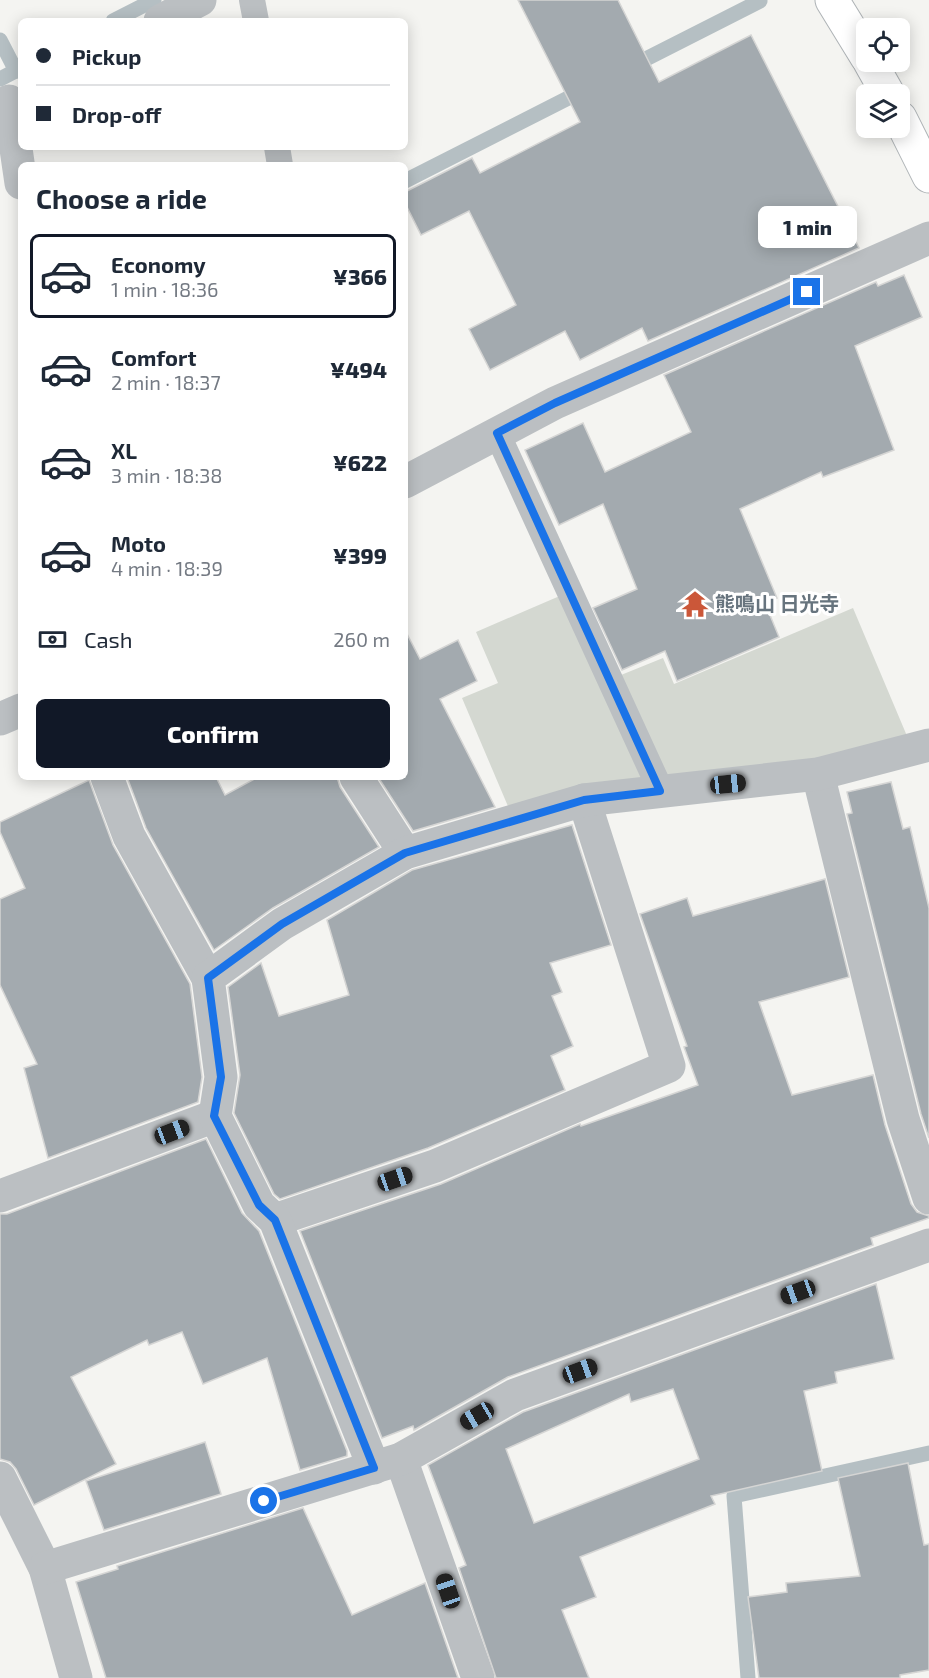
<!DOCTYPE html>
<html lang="en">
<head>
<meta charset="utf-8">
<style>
  :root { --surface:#fff; --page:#f6f6f7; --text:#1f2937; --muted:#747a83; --line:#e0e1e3; --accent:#111827 }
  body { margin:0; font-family:"Exo 2","Noto Sans JP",sans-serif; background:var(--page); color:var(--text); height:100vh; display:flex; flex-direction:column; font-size:22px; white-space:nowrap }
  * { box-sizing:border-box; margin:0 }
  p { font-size:20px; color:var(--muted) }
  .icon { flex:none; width:33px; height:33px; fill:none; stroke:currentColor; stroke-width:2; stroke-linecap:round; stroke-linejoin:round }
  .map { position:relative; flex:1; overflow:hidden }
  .side { position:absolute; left:18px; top:162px; width:390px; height:618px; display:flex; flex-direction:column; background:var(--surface); border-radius:9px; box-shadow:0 3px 15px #0003 }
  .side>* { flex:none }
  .banner { position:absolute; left:18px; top:18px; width:390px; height:132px; border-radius:9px; box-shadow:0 3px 15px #0003; display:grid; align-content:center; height:132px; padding:0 18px; background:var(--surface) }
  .tools { position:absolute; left:856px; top:18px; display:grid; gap:12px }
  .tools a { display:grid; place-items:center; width:54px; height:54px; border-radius:9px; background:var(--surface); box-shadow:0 3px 15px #0003; font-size:30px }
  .end { position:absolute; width:27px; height:27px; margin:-14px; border:8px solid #1a73e8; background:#fff; box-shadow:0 0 0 3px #fff }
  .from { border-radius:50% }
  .bubble { position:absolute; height:42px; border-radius:9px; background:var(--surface); box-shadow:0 3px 15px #0003; font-size:20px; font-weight:800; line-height:42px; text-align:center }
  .car { position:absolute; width:18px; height:36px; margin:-18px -9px; border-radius:8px; box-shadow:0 0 4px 2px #0007; background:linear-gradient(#222 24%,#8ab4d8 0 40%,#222 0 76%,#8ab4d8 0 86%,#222 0) }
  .banner b { display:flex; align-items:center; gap:21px; height:57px; font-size:22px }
  .banner b+b { border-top:2px solid var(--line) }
  .banner i { width:15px; height:15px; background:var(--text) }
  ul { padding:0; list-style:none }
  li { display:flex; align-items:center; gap:18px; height:84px; margin:0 12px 9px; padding:0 6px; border:3px solid transparent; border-radius:9px }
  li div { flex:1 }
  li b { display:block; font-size:22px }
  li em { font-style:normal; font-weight:800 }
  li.selected { border-color:var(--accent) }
  li>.icon { width:54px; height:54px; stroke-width:1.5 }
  h2 { padding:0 18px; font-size:27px; line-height:72px }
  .pay { display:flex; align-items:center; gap:15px; height:66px; padding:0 18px; font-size:22px }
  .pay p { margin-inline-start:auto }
  .button { display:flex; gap:12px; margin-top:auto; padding:12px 18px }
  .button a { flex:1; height:69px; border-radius:9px; background:var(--accent); color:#fff; font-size:24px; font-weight:800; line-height:69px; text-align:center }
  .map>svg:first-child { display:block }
</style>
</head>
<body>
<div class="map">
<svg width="929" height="1678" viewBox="0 0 929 1678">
  <rect width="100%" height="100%" fill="#f4f4f1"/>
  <g fill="#d4d8d1">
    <polygon points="562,595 642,780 510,811 462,698 498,683 476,632"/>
    <polygon points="853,608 907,736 818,760 665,779 621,675 663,658 674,684"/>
  </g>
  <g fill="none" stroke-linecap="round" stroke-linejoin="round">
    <g stroke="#b5bfc3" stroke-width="15">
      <polyline points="113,21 154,0"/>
      <polyline points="0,40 16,71"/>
      <polyline points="630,67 760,1"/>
      <polyline points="0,79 21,68"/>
      <polyline points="405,181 584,90"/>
      <polyline points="748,1678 734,1496 929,1453"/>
    </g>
  </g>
  <g fill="#a3aaaf" stroke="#d5d5d4" stroke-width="1.5" fill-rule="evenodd">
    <polygon points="518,0 618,0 659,82 751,35 859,248 648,341 642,328 580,360 565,331 490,370 469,329 516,305 469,211 421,235 405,203 405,192 472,158 480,173 580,122"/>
    <polygon points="904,275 922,317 855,346 894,450 823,477 821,472 740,509 777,598 765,603 779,637 677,681 665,651 622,670 593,608 637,589 603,504 559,525 525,450 583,423 605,472 691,432 664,375 876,282 878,286"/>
    <polygon points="405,630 420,659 458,640 477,681 440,699 495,807 413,831 378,777 405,777"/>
    <polygon points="127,777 216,777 225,795 258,777 337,777 340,787 379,847 273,908 214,950 146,828"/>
    <polygon points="89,780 113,845 190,984 202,1077 198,1102 48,1158 24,1068 37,1064 0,985 0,899 25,888 0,832 0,822"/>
    <polygon points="891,782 903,829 910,827 929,908 929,1138 921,1114 847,814 852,813 847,792"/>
    <polygon points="572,825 611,945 550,963 562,992 552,996 573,1046 551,1056 565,1090 428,1148 280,1199 274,1194 234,1113 240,1075 228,987 261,963 279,1016 349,995 327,920 412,870"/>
    <polygon points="825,879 849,977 759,1002 792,1095 873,1075 885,1125 911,1204 917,1212 929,1216 929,1218 871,1238 873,1245 508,1377 414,1430 413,1426 382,1438 300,1231 441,1184 580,1124 581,1126 698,1085 684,1047 687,1046 640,914 687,898 693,916"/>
    <polygon points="206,1139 242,1213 259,1231 347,1451 347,1456 300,1470 267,1358 203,1384 182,1332 149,1345 147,1340 71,1377 116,1464 34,1505 16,1469 10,1462 0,1459 0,1214 7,1214"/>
    <path d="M 876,1284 L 894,1359 L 835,1372 L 837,1383 L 804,1391 L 822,1471 L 711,1496 L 715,1504 L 580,1557 L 596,1597 L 562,1610 L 589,1678 L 496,1678 L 459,1568 L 466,1565 L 428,1465 L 523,1412 ZM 673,1389 L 699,1459 L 534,1523 L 506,1449 L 629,1394 L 631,1402 Z"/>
    <polygon points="205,1442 221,1494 104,1530 86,1481"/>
    <polygon points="908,1463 924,1545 929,1544 929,1670 900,1675 900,1678 759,1678 748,1597 787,1592 786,1583 860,1576 838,1478"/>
    <polygon points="303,1508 352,1615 425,1583 458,1678 106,1678 76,1582 118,1569 117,1566"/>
  </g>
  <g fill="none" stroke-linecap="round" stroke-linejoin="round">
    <defs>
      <g id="secondary">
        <polyline points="832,0 867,57"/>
        <polyline points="870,62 888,94"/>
        <polyline points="900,118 929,176"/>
      </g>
    </defs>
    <use href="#secondary" stroke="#aeb3b6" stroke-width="35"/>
    <g stroke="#bbbfc2" stroke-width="26">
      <polyline points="252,0 256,21"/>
      <polyline points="277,147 280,165"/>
      <polyline points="497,433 661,791"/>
    </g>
    <g stroke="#bbbfc2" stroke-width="33">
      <polyline points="160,21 200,0"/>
      <polyline points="9,101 21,183"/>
      <polyline points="405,482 555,403 929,238"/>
      <polyline points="0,719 21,710"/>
      <polyline points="818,774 903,1119 929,1198"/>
      <polyline points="107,777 129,836 208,978"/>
      <polyline points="356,777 405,853"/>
      <polyline points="0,1196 215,1116"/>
      <polyline points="275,1220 435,1166 669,1066 584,800"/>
      <polyline points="401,1459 478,1678"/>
      <polyline points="374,1468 275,1220 259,1205 215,1116 221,1077 208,978 282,924 405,853 584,800 818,774 929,745"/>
      <polyline points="0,1478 45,1568 76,1678"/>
      <polyline points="45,1568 401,1459 515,1395 929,1245"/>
    </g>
    <use href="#secondary" stroke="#fff" stroke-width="33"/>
  </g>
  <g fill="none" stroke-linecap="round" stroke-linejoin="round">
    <polyline stroke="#1a73e8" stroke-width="8" points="264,1501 374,1468 275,1220 259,1205 214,1116 221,1077 208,978 282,924 405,853 584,800 660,791 497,433 555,403 807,292"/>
  </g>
  <defs>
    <symbol id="temple-bare" viewBox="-9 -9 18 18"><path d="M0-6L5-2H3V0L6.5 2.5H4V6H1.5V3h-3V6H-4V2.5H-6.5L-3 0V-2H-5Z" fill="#cb5739" stroke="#fff" stroke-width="2.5" paint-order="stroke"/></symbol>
  </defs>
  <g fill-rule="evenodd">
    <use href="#temple-bare" x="676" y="585" width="38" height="38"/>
  </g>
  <g text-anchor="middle" stroke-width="6" stroke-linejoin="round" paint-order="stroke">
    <g font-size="20" font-weight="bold" fill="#67747e" stroke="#fff" text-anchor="start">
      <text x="715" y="611">熊鳴山 日光寺</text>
    </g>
  </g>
</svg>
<div class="tools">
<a><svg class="icon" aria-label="locate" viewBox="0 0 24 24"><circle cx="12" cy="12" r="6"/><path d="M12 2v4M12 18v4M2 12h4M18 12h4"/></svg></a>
<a><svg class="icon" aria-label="layers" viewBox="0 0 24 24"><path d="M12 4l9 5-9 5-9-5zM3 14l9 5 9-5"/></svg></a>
</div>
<i class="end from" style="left:264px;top:1501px"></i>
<i class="end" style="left:807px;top:292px"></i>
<div class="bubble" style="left:758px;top:206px;width:99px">1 min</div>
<i class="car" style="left:728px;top:784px;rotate:84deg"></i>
<i class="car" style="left:172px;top:1132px;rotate:69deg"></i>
<i class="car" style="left:395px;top:1179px;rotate:71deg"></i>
<i class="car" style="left:798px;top:1292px;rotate:250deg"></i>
<i class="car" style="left:580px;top:1371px;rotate:70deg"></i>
<i class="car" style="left:477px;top:1416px;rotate:240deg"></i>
<i class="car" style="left:448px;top:1591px;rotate:341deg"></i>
<div class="banner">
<b><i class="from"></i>Pickup</b>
<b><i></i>Drop-off</b>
</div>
<section class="side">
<h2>Choose a ride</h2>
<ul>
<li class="selected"><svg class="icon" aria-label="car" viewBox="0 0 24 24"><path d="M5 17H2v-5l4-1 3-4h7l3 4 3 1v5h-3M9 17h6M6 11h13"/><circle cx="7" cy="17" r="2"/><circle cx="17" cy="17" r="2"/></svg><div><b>Economy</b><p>1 min · 18:36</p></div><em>¥366</em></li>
<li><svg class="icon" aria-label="car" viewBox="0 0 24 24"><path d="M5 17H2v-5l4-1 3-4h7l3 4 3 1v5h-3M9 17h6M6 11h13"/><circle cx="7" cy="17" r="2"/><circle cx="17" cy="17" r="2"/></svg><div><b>Comfort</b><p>2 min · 18:37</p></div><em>¥494</em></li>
<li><svg class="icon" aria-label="car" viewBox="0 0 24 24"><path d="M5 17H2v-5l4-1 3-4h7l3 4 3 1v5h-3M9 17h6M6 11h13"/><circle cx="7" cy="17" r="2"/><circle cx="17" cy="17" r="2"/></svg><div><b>XL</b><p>3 min · 18:38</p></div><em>¥622</em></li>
<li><svg class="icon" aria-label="car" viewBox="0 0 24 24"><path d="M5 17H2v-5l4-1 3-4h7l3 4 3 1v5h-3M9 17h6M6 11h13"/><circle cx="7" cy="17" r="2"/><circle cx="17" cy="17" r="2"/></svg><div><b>Moto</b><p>4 min · 18:39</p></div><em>¥399</em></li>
</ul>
<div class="pay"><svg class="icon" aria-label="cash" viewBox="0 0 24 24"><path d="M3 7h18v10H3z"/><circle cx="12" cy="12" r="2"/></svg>Cash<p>260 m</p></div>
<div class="button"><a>Confirm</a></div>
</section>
</div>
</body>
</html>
